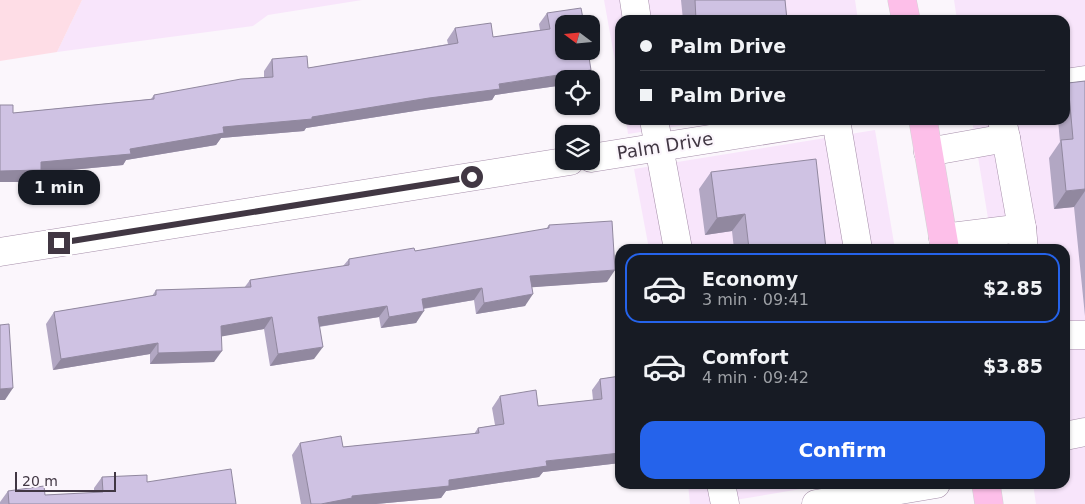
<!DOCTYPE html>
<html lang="en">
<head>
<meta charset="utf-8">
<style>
  :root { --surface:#171b24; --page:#20242c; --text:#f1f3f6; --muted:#9ea1a6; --line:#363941; --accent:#2563eb }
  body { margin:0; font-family:"DejaVu Sans",sans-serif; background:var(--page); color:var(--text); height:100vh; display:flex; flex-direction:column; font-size:19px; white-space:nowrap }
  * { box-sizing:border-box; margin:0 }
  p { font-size:16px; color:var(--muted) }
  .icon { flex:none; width:28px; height:28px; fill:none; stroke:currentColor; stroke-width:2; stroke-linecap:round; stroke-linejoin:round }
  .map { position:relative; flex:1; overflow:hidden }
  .side { position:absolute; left:615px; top:244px; width:455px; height:245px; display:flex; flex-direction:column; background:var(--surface); border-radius:15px; box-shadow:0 1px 4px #0004 }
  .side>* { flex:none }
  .guide { position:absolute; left:615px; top:15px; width:455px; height:110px; border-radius:15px; box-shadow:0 1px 4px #0004; display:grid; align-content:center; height:110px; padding:0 25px; background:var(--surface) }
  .needle { width:32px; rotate:286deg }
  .controls { position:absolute; left:555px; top:15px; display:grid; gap:10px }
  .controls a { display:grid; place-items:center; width:45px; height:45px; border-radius:10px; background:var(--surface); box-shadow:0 1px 4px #0004; font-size:25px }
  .scale { position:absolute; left:15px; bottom:12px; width:101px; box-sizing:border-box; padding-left:5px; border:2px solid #413743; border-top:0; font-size:14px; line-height:18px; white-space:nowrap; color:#413743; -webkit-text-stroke:4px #fbf6fc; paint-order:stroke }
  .end { position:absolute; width:22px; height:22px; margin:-11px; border:6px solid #413743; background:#fff; box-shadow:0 0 0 2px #fff }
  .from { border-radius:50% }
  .bubble { position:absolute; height:35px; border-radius:15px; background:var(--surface); box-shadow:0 1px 4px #0004; font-size:16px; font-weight:700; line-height:35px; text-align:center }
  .guide b { display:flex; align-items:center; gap:18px; height:48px; font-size:19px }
  .guide b+b { border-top:1px solid var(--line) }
  .guide i { width:12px; height:12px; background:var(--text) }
  ul { padding:9px 0 0; list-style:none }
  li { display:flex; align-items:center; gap:15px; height:70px; margin:0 10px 8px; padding:0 15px; border:2px solid transparent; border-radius:15px }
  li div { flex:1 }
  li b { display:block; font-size:19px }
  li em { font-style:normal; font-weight:700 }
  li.selected { border-color:var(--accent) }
  li>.icon { width:45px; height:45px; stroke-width:1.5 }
  .cta { display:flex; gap:10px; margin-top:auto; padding:10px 25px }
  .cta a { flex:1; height:58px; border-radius:15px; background:var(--accent); color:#fff; font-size:20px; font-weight:700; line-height:58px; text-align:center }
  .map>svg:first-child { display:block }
</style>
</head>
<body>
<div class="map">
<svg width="1085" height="504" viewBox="0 0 1085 504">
  <rect width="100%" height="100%" fill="#fbf6fc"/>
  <g fill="#f8e5fb">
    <polygon points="82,0 362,0 268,15 253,26 57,52"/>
    <polygon points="604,0 855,0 858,20 620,20 620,89"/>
    <polygon points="954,0 1085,0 1085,504 1036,504 1033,484 1065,484 1065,249 993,249 972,120 1065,120 1065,20 957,20"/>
    <polygon points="626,120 716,120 628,134"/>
    <polygon points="875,130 895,249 649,249 634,169"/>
    <polygon points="688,484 831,484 711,504 690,504"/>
  </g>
  <polygon fill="#fedde6" points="0,0 82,0 57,52 0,61"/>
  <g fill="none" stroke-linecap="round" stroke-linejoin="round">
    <defs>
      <g id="minor">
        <polyline points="634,0 637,20"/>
        <polyline points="1065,83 1085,80"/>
        <polyline points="654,120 678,249"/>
        <polyline points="836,120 858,249"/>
        <polyline points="1006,138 1022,228"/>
        <polyline points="928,152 1006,138 1002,120"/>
        <polyline points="591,158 829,120"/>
        <polyline points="943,238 1022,228 1024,249"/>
        <polyline points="0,252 570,161"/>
        <polyline points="1065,335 1085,335"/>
        <polyline points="1065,436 1085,432"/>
        <polyline points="721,484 725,504"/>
        <polyline points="816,504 936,484"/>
      </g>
      <g id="major">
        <polyline points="902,0 906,20"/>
        <polyline points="923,120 945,249"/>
        <polyline points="986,484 989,504"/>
      </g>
    </defs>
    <use href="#minor" stroke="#a68faa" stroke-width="29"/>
    <use href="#major" stroke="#d5d3d6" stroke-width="29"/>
    <use href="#minor" stroke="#fff" stroke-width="28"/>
    <use href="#major" stroke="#fdbfe9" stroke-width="28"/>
  </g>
  <g fill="#b2a7c3">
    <polygon points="681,0 785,0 787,20 683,20"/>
    <polygon points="547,13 591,70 585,79 564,79 564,85 495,95 492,100 421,110 306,128 304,131 221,138 216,145 126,160 123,165 39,173 33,182 13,113 151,99 154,95 264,77 264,71 272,59 308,68 448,44 447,40 455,28 493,37 540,30 539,24"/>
    <polygon points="1085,81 1085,316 1074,207 1054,209 1049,158 1060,142 1058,120 1065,120 1065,87 1068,83"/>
    <polygon points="711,172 826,249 734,249 732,231 705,235 699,189"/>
    <polygon points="549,225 607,282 531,287 525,306 476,314 474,300 423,309 416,323 381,328 379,317 319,327 314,359 270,366 264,329 221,336 214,362 150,364 150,354 53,370 46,324 54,312 152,296 156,290 244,288 250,280 343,266 349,259 415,251 546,229"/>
    <polygon points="620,376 620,463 543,472 539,477 446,491 441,498 376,504 301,504 292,455 300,443 343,447 474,434 478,428 495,425 492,408 500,396 538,406 593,400 592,390 600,379"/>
    <polygon points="102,477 147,482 236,504 0,504 0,502 8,491 45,495 94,493 94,488"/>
  </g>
  <g fill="#91889f">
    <polygon points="591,70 585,79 564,79 564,85 495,95 492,100 421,110 306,128 304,131 221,138 216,145 126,160 123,165 39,173 33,182 0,182 0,171 41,162 130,149 223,127"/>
    <polygon points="1085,189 1085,191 1074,207 1054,209 1066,191"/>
    <polygon points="745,214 732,231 705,235 717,218"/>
    <polygon points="615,270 607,282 522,288 530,276"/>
    <polygon points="482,288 474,300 414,310 422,299"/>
    <polygon points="533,294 525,306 476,314 484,303"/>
    <polygon points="387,306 379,317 310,328 318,317"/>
    <polygon points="424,311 416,323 381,328 389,317"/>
    <polygon points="272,317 264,329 213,338 221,326"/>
    <polygon points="158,343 150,354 53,370 61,359"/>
    <polygon points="323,347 314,359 270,366 278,354"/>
    <polygon points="222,351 214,362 150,364 158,353"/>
    <polygon points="13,388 5,400 0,400 0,389"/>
    <polygon points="620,453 620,463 543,472 539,477 446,491 441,498 376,504 321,504 352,496 449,480 546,461"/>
  </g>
  <g fill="#cfc2e3" stroke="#91889f">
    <polygon points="695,0 785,0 787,20 696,20"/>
    <polygon points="581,8 584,24 564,24 564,51 588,51 591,70 499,84 500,89 429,98 312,117 312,119 223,127 224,133 130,149 131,154 41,162 41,170 0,171 0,105 13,105 13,113 154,99 154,95 241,79 273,77 272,59 307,56 308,68 458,43 455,28 491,23 493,37 550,29 547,13"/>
    <polygon points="1085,81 1085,189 1066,191 1061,140 1073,139 1068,83"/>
    <polygon points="816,159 826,249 749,249 745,214 717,218 711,172"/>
    <polygon points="612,221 615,270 530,276 533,294 484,303 482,288 422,299 424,311 389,317 387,306 318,317 323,347 278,354 272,317 221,326 222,351 158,353 158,343 61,359 54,312 156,295 156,290 251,287 250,280 349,265 349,259 414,248 415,251 549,228 549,225"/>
    <polygon points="9,324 13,388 0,389 0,325"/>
    <polygon points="620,376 620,453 546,461 547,466 449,480 449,486 352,496 352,498 321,504 311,504 300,443 341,436 343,447 479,433 478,428 504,424 500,396 536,390 538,406 602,399 600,379"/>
    <polygon points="231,469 236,504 9,504 8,491 44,486 45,495 103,492 102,477 147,475 147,482"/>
  </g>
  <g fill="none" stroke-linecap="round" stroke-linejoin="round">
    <polyline stroke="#413743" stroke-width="6" points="59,243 472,177"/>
  </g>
  <g text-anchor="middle" stroke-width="4.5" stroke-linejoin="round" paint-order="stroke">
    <g font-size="18" fill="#413743" stroke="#fbf6fc">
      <text transform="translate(665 146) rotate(-9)" y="6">Palm Drive</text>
    </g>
  </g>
</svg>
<div class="controls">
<a><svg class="needle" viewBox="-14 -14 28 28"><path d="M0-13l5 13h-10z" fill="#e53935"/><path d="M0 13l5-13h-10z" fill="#9ea1a6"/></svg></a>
<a><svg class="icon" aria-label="locate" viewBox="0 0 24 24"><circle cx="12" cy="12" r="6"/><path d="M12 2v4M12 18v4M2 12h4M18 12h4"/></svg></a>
<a><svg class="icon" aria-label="layers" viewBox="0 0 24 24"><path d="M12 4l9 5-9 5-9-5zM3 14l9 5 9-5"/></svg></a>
</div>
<div class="scale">20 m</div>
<i class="end from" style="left:472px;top:177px"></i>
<i class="end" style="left:59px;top:243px"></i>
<div class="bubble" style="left:18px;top:170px;width:82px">1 min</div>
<div class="guide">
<b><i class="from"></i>Palm Drive</b>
<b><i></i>Palm Drive</b>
</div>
<section class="side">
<ul>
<li class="selected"><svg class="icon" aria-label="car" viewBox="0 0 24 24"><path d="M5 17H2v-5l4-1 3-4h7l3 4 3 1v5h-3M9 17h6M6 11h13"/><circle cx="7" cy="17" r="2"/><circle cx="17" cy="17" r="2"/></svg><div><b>Economy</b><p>3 min · 09:41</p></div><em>$2.85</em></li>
<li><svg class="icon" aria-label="car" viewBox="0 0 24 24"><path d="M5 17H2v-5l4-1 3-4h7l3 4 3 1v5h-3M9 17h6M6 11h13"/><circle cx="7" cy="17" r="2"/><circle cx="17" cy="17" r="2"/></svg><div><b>Comfort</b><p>4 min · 09:42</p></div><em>$3.85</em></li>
</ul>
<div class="cta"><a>Confirm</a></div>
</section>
</div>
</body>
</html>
